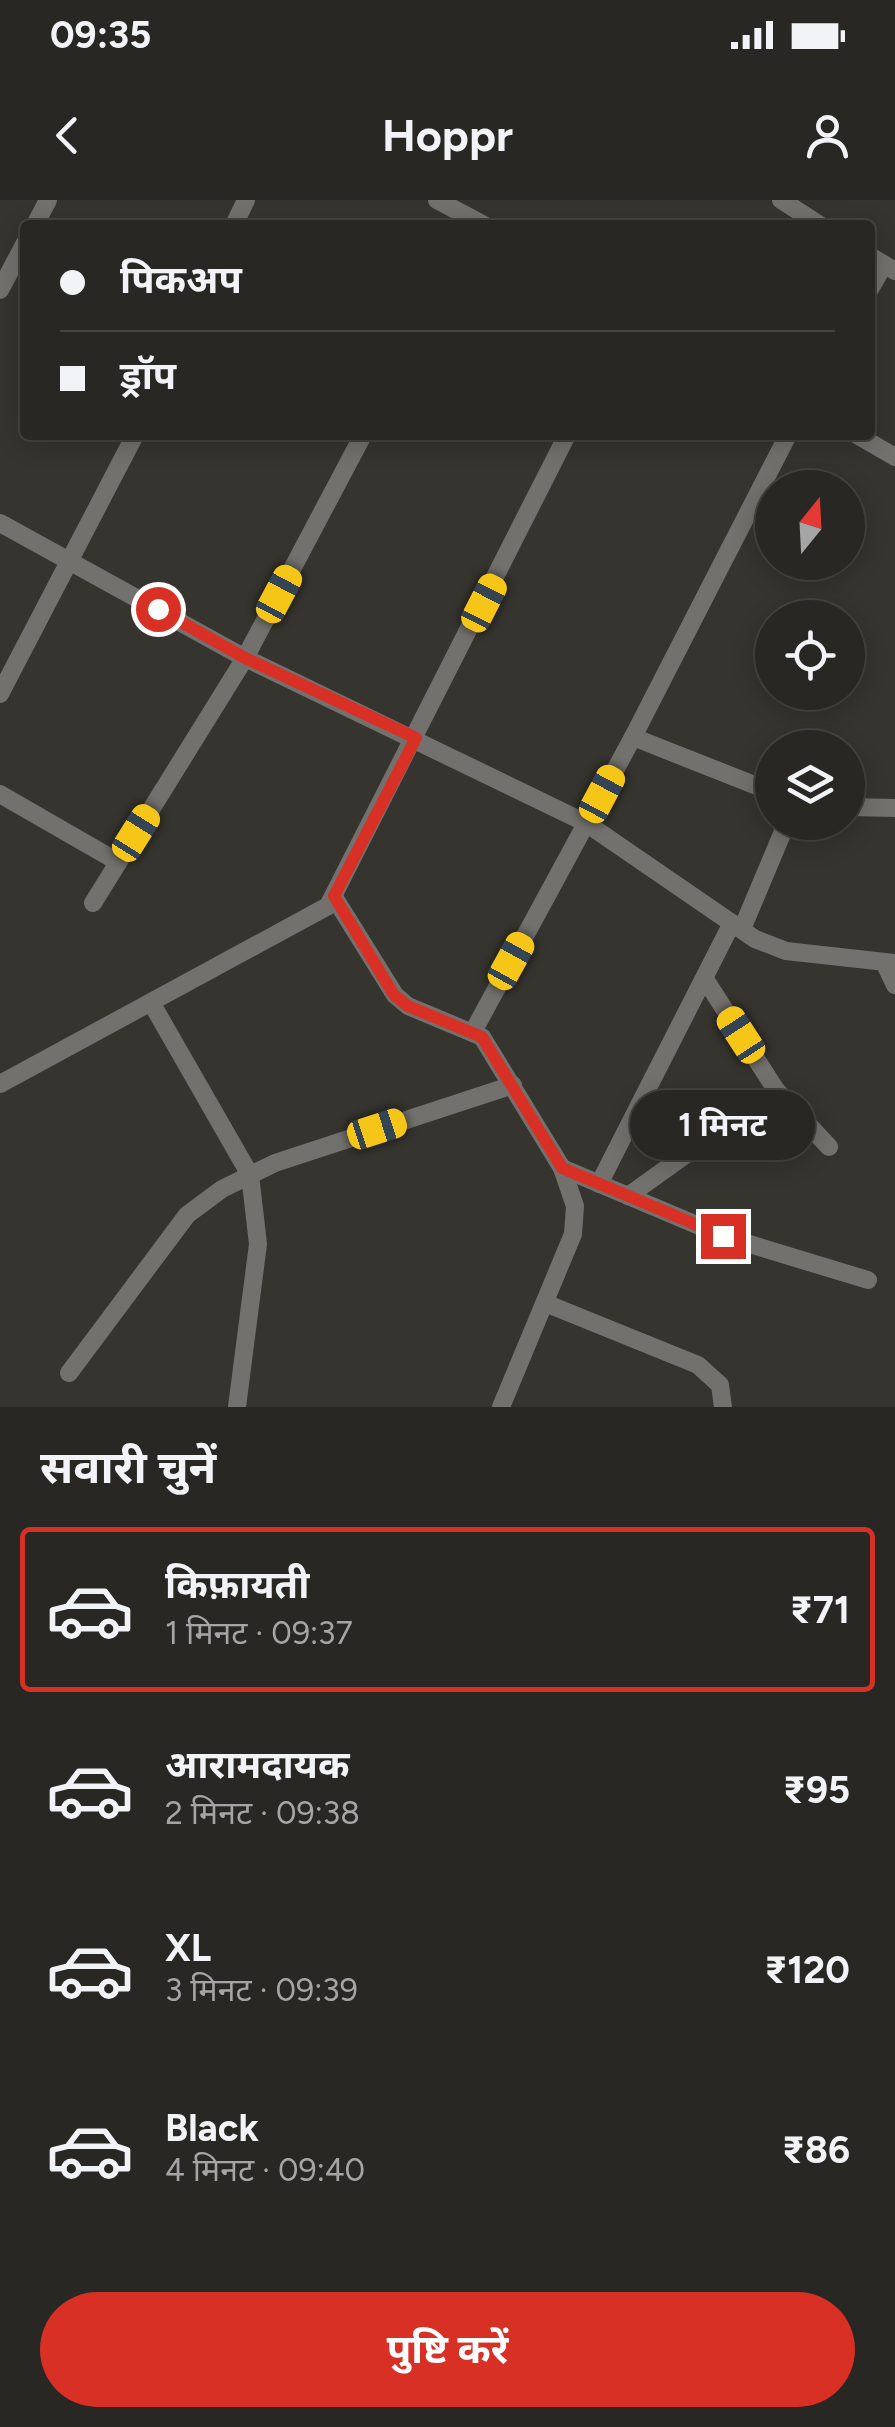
<!DOCTYPE html>
<html lang="hi">
<head>
<meta charset="utf-8">
<style>
  :root { --surface:#282723; --page:#302f2b; --text:#f1f3f6; --muted:#a5a5a6; --line:#444441; --accent:#d93025 }
  body { margin:0; font-family:Figtree,"Noto Sans Devanagari",sans-serif; background:var(--page); color:var(--text); height:100vh; display:flex; flex-direction:column; font-size:38px; white-space:nowrap }
  * { box-sizing:border-box; margin:0 }
  p { font-size:32px; color:var(--muted) }
  .icon { flex:none; width:55px; height:55px; fill:none; stroke:currentColor; stroke-width:2; stroke-linecap:round; stroke-linejoin:round }
  .map { position:relative; height:1207px; overflow:hidden }
  .panel { display:flex; flex-direction:column; background:var(--surface); flex:1 }
  .panel>* { flex:none }
  .top-card { position:absolute; left:20px; top:20px; width:855px; height:220px; border-radius:10px; box-shadow:0 5px 25px #0003,0 0 0 2px var(--line); display:grid; align-content:center; height:220px; padding:0 40px; background:var(--surface) }
  .needle { width:65px; rotate:18deg }
  .buttons { position:absolute; left:755px; top:270px; display:grid; gap:20px }
  .buttons a { display:grid; place-items:center; width:110px; height:110px; border-radius:50%; background:var(--surface); box-shadow:0 5px 25px #0003,0 0 0 2px var(--line); font-size:50px }
  .end { position:absolute; width:45px; height:45px; margin:-22px; border:12px solid #d93025; background:#fff; box-shadow:0 0 0 5px #fff }
  .from { border-radius:50% }
  .bubble { position:absolute; height:70px; border-radius:35px; background:var(--surface); box-shadow:0 5px 25px #0003,0 0 0 2px var(--line); font-size:32px; font-weight:700; line-height:70px; text-align:center }
  .car { position:absolute; width:30px; height:60px; margin:-30px -15px; border-radius:12px; box-shadow:0 0 8px 2px #0007; background:linear-gradient(#f5c518 24%,#345 0 40%,#f5c518 0 76%,#345 0 86%,#f5c518 0) }
  .top-card b { display:flex; align-items:center; gap:35px; height:95px; font-size:38px }
  .top-card b+b { border-top:2px solid var(--line) }
  .top-card i { width:25px; height:25px; background:var(--text) }
  ul { padding:0; list-style:none }
  li { display:flex; align-items:center; gap:30px; height:165px; margin:0 20px 15px; padding:0 20px; border:5px solid transparent; border-radius:10px }
  li div { flex:1 }
  li b { display:block; font-size:38px }
  li em { font-style:normal; font-weight:700 }
  li.current { border-color:var(--accent) }
  li>.icon { width:90px; height:90px; stroke-width:1.5 }
  h2 { padding:0 40px; font-size:45px; line-height:120px }
  .primary-button { display:flex; gap:20px; margin-top:auto; padding:20px 40px }
  .primary-button a { flex:1; height:115px; border-radius:60px; background:var(--accent); color:#fff; font-size:40px; font-weight:700; line-height:115px; text-align:center }
  .status { display:flex; justify-content:space-between; align-items:center; height:70px; padding:0 50px; background:var(--surface); direction:ltr }
  .status svg { height:28px; fill:currentColor }
  header { display:flex; justify-content:space-between; align-items:center; height:130px; padding:0 40px; background:var(--surface); font-size:45px; font-weight:700 }
  .map>svg:first-child { display:block }
</style>
</head>
<body>
<div class="status"><b>09:35</b><svg viewBox="0 0 49 12"><path d="M0 12V9h3v3zM5 12V6h3v6zM10 12V3h3v9zM15 12V0h3v12zM26 1h20v11H26zM47 4h2v5h-2z"/></svg></div>
<header><svg class="icon" aria-label="back" viewBox="0 0 24 24"><path d="M15 5l-7 7 7 7"/></svg>Hoppr<svg class="icon" aria-label="person" viewBox="0 0 24 24"><circle cx="12" cy="8" r="4"/><path d="M4 21q1-7 8-7t8 7"/></svg></header>
<div class="map">
<svg width="895" height="1207" viewBox="0 0 895 1207">
  <rect width="100%" height="100%" fill="#36342f"/>
  <g fill="none" stroke-linecap="round" stroke-linejoin="round">
    <g stroke="#72716e" stroke-width="18">
      <polyline points="437,0 484,25"/>
      <polyline points="781,0 820,25"/>
      <polyline points="35,25 48,0"/>
      <polyline points="234,25 246,0"/>
      <polyline points="870,56 895,71"/>
      <polyline points="870,89 884,65"/>
      <polyline points="0,90 25,43"/>
      <polyline points="857,235 895,257"/>
      <polyline points="0,323 245,458 586,623 755,739 786,751 895,763"/>
      <polyline points="0,494 135,235"/>
      <polyline points="633,537 772,592"/>
      <polyline points="0,594 118,662"/>
      <polyline points="848,607 895,608"/>
      <polyline points="334,697 395,795 408,806 482,837 562,968 575,1006 573,1034 501,1207"/>
      <polyline points="93,703 245,458 363,235"/>
      <polyline points="742,729 787,622"/>
      <polyline points="884,762 895,785"/>
      <polyline points="705,779 776,890 829,947"/>
      <polyline points="152,804 250,975 258,1044 237,1207"/>
      <polyline points="474,830 633,537 788,235"/>
      <polyline points="0,884 328,706 567,235"/>
      <polyline points="562,968 723,1036 868,1080"/>
      <polyline points="599,984 732,723"/>
      <polyline points="628,996 776,890"/>
      <polyline points="545,1103 698,1165 720,1185 723,1207"/>
      <polyline points="69,1173 187,1015 222,989 275,963 513,885"/>
    </g>
  </g>
  <g fill="none" stroke-linecap="round" stroke-linejoin="round">
    <polyline stroke="#d93025" stroke-width="12" points="158,409 245,458 416,538 334,696 394,795 408,806 482,837 562,968 723,1036"/>
  </g>
</svg>
<div class="buttons">
<a><svg class="needle" viewBox="-14 -14 28 28"><path d="M0-13l5 13h-10z" fill="#e53935"/><path d="M0 13l5-13h-10z" fill="#a5a5a6"/></svg></a>
<a><svg class="icon" aria-label="locate" viewBox="0 0 24 24"><circle cx="12" cy="12" r="6"/><path d="M12 2v4M12 18v4M2 12h4M18 12h4"/></svg></a>
<a><svg class="icon" aria-label="layers" viewBox="0 0 24 24"><path d="M12 4l9 5-9 5-9-5zM3 14l9 5 9-5"/></svg></a>
</div>
<i class="end from" style="left:158px;top:409px"></i>
<i class="end" style="left:723px;top:1036px"></i>
<div class="bubble" style="left:630px;top:890px;width:185px">1 मिनट</div>
<i class="car" style="left:279px;top:394px;rotate:28deg"></i>
<i class="car" style="left:484px;top:403px;rotate:27deg"></i>
<i class="car" style="left:602px;top:594px;rotate:28deg"></i>
<i class="car" style="left:136px;top:633px;rotate:32deg"></i>
<i class="car" style="left:511px;top:761px;rotate:29deg"></i>
<i class="car" style="left:741px;top:835px;rotate:327deg"></i>
<i class="car" style="left:377px;top:929px;rotate:72deg"></i>
<div class="top-card">
<b><i class="from"></i>पिकअप</b>
<b><i></i>ड्रॉप</b>
</div>
</div>
<section class="panel">
<h2>सवारी चुनें</h2>
<ul>
<li class="current"><svg class="icon" aria-label="car" viewBox="0 0 24 24"><path d="M5 17H2v-5l4-1 3-4h7l3 4 3 1v5h-3M9 17h6M6 11h13"/><circle cx="7" cy="17" r="2"/><circle cx="17" cy="17" r="2"/></svg><div><b>किफ़ायती</b><p>1 मिनट · 09:37</p></div><em>₹71</em></li>
<li><svg class="icon" aria-label="car" viewBox="0 0 24 24"><path d="M5 17H2v-5l4-1 3-4h7l3 4 3 1v5h-3M9 17h6M6 11h13"/><circle cx="7" cy="17" r="2"/><circle cx="17" cy="17" r="2"/></svg><div><b>आरामदायक</b><p>2 मिनट · 09:38</p></div><em>₹95</em></li>
<li><svg class="icon" aria-label="car" viewBox="0 0 24 24"><path d="M5 17H2v-5l4-1 3-4h7l3 4 3 1v5h-3M9 17h6M6 11h13"/><circle cx="7" cy="17" r="2"/><circle cx="17" cy="17" r="2"/></svg><div><b>XL</b><p>3 मिनट · 09:39</p></div><em>₹120</em></li>
<li><svg class="icon" aria-label="car" viewBox="0 0 24 24"><path d="M5 17H2v-5l4-1 3-4h7l3 4 3 1v5h-3M9 17h6M6 11h13"/><circle cx="7" cy="17" r="2"/><circle cx="17" cy="17" r="2"/></svg><div><b>Black</b><p>4 मिनट · 09:40</p></div><em>₹86</em></li>
</ul>
<div class="primary-button"><a>पुष्टि करें</a></div>
</section>
</body>
</html>
